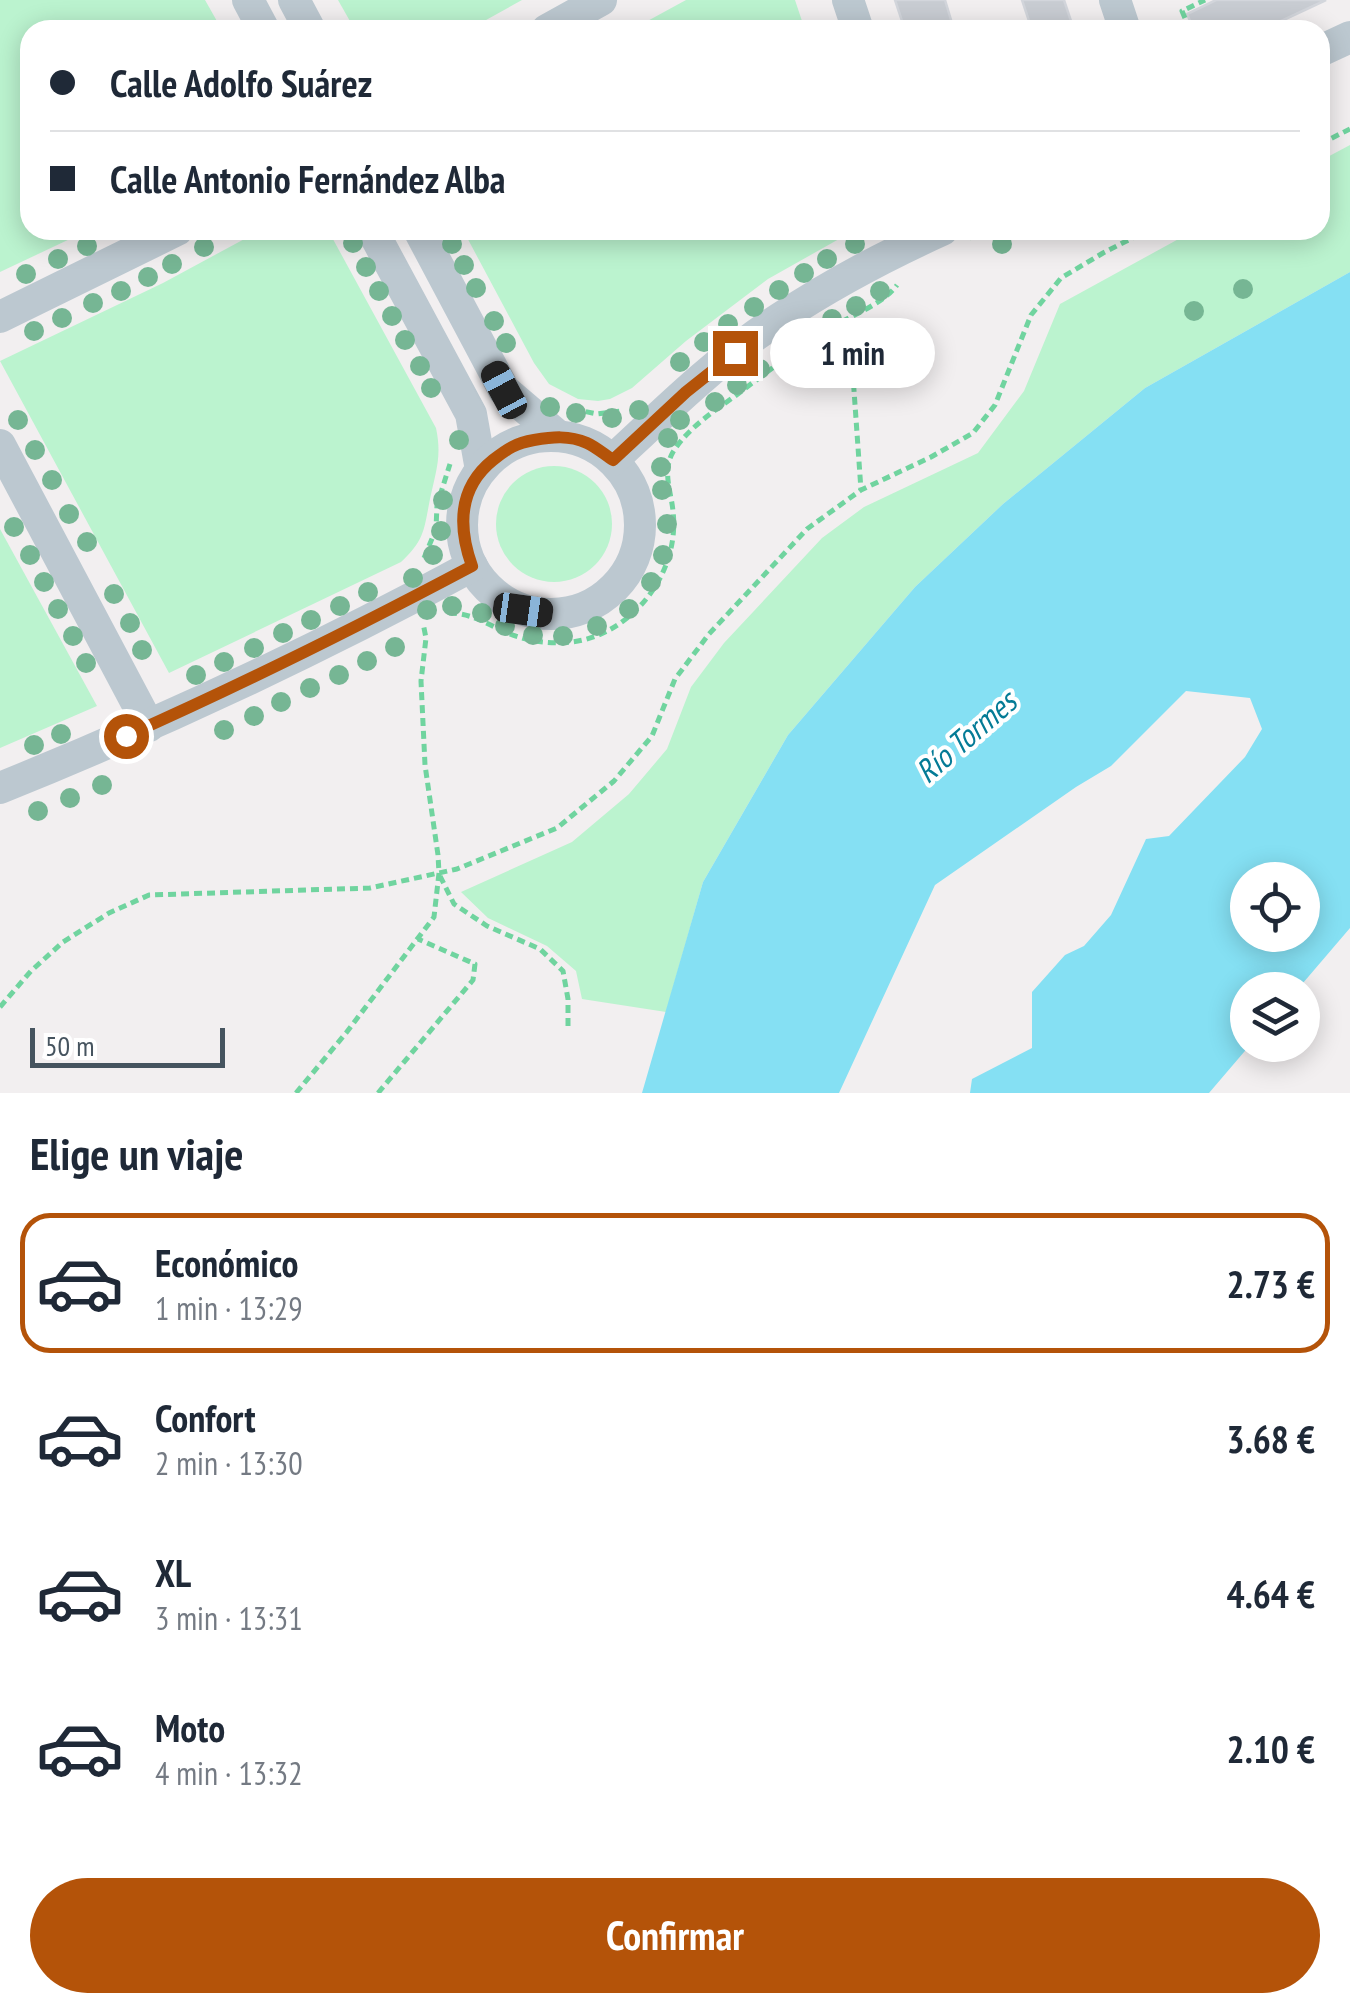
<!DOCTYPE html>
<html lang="es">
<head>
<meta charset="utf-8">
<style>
  :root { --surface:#fff; --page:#f6f6f7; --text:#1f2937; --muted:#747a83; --line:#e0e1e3; --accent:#b45309 }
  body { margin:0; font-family:"PT Sans Narrow",sans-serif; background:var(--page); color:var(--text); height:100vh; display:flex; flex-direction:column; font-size:38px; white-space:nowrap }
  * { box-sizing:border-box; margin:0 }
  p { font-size:32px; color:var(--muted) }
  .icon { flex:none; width:55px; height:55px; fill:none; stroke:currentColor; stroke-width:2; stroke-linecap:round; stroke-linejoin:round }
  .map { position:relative; height:1093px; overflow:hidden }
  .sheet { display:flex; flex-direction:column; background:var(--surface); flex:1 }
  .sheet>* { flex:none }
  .hud { position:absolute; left:20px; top:20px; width:1310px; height:220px; border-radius:30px; box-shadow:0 5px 25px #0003; display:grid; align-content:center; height:220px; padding:0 30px; background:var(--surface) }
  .tools { position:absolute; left:1230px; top:862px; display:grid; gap:20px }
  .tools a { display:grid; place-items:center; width:90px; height:90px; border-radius:50%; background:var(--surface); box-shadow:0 5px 25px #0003; font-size:50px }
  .scale { position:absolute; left:30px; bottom:25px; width:195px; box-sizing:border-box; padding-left:10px; border:5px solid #46545f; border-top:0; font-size:28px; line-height:35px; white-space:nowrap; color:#46545f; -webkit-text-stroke:8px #fff; paint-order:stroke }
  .end { position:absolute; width:45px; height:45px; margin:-22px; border:12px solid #b45309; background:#fff; box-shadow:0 0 0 5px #fff }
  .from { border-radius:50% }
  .bubble { position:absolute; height:70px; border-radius:35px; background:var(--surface); box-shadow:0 5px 25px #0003; font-size:32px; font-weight:600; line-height:70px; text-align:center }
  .car { position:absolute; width:30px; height:60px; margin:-30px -15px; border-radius:12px; box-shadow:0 0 8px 2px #0007; background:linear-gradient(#222 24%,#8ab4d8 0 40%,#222 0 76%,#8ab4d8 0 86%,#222 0) }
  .hud b { display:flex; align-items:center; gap:35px; height:95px; font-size:38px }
  .hud b+b { border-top:2px solid var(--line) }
  .hud i { width:25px; height:25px; background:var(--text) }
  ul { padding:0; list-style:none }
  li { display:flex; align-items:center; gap:30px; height:140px; margin:0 20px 15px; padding:0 10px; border:5px solid transparent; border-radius:30px }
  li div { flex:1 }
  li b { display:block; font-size:38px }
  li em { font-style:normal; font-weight:600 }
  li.selected { border-color:var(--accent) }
  li>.icon { width:90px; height:90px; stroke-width:1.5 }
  h2 { padding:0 30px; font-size:45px; line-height:120px }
  .button { display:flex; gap:20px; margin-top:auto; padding:20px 30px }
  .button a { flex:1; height:115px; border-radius:60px; background:var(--accent); color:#fff; font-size:40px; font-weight:600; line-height:115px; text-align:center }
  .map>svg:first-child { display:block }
</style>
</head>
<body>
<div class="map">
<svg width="1350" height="1093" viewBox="0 0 1350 1093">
  <rect width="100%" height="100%" fill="#f2eff0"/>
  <g fill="#bbf3cf">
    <polygon points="0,0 205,0 222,30 30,30 30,230 89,230 0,272"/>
    <polygon points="338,0 522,0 468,30 355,30"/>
    <polygon points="686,0 795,0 805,30 631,30"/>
    <polygon points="1350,145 1350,272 1145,388 1003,504 915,587 788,735 703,882 666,1012 582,999 576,971 547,946 488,918 461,892 572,842 629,794 667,749 691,687 724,643 822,538 864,507 978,453 1024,391 1060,304 1195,230 1320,230 1320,161"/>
    <path d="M 261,230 L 328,230 L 436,428 C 442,456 436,471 430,499 C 424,529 425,540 401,562 L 169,673 L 0,361 L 163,283 Z"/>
    <polygon points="463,230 855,230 768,279 686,341 632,388 610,399 598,401 578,399 549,384 534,363"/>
    <circle cx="554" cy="524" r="58"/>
    <polygon points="0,529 97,706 0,748"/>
  </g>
  <path fill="#85e0f3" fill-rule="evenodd" d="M 1350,272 L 1350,928 L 1297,990 L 1248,990 L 1248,1045 L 1250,1045 L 1209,1093 L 970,1093 L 972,1079 L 1032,1048 L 1032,992 L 1065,955 L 1084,946 L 1111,915 L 1146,839 L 1169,836 L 1245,757 L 1262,729 L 1250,698 L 1186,691 L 1111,766 L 1076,787 L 935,885 L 839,1093 L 642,1093 L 703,882 L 788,735 L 915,587 L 1003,504 L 1145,388 ZM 1248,880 L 1302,880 L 1302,935 L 1248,935 Z"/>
  <g fill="#c9cdd3" stroke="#d3d6dc" stroke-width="2.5">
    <polygon points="895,0 945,0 954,30 905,30"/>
    <polygon points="1022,0 1064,0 1072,24 1056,30 1032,30"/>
    <polygon points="1216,0 1326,0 1262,30 1194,30 1187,14"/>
  </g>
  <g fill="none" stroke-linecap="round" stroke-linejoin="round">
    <g stroke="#70d49f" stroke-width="5" stroke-dasharray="8 5" stroke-linecap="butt">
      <polyline points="1190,30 1182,11 1205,0"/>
      <polyline points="1320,144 1350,129"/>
      <polyline points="969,238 985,230"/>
      <polyline points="849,319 861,490"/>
      <polyline points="573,409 597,414 621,411"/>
      <polyline points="424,558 436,529 437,505 450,464"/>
      <path d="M 449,613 C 470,613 486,623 505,632 C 535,645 572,647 601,634 C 648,613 679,562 673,511 C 671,491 662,471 673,452 C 688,428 713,412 735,396 C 767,372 800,347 834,326 C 854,314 883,304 897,285"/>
      <polyline points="440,876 454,904 487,926 540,949 563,971 568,999 568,1029"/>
      <polyline points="0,1007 31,971 63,942 109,913 149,895 370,888 457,869 557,828 614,781 652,736 675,679 709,634 807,529 861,490 931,457 973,433 995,405 1031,315 1061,278 1103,253 1148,230"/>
      <polyline points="296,1093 346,1033 434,917 439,873 438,855 425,765 421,681 426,638 423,623"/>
      <polyline points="378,1093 473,980 475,964 418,939"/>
    </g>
    <g stroke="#bcc8d0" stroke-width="32">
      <polyline points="248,0 264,30"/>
      <polyline points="294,0 310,30"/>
      <polyline points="848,0 858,30"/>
      <polyline points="1115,0 1125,30"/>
      <polyline points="547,30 601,0"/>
      <polyline points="1320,51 1350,37"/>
      <polyline points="372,230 471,414 481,470"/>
      <polyline points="419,230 504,390 558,436"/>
      <polyline points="0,317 177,230"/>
      <circle cx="551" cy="525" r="89"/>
      <polyline points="0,445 149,726"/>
      <path d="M 613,460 C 665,411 718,359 779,319 C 827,287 889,254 942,230"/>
      <path d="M 0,788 C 161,723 319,649 472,566"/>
    </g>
  </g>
  <g fill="#76b694">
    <circle cx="353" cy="243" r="10"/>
    <circle cx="452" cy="244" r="10"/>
    <circle cx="855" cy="244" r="10"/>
    <circle cx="1002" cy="244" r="10"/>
    <circle cx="87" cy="246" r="10"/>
    <circle cx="204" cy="247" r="10"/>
    <circle cx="58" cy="259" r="10"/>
    <circle cx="827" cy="259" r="10"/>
    <circle cx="172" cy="264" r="10"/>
    <circle cx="464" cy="265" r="10"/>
    <circle cx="366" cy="267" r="10"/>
    <circle cx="804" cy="273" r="10"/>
    <circle cx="26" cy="274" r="10"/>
    <circle cx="148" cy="277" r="10"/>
    <circle cx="476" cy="288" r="10"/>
    <circle cx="1243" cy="289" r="10"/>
    <circle cx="779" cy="290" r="10"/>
    <circle cx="121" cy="291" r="10"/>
    <circle cx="379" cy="291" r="10"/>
    <circle cx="880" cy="291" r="10"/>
    <circle cx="93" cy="303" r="10"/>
    <circle cx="856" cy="306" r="10"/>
    <circle cx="754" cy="307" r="10"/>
    <circle cx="1194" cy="311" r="10"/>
    <circle cx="392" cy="316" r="10"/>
    <circle cx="62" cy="318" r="10"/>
    <circle cx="832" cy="319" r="10"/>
    <circle cx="494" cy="321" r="10"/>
    <circle cx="728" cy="324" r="10"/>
    <circle cx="34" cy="331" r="10"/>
    <circle cx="809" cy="335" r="10"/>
    <circle cx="405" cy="340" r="10"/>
    <circle cx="704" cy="342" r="10"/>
    <circle cx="506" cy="343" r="10"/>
    <circle cx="785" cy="351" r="10"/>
    <circle cx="680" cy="362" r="10"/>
    <circle cx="420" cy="366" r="10"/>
    <circle cx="760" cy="369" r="10"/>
    <circle cx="737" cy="385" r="10"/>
    <circle cx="431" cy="388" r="10"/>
    <circle cx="715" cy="402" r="10"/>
    <circle cx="550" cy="407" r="10"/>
    <circle cx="639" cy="410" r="10"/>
    <circle cx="576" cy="413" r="10"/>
    <circle cx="612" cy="418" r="10"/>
    <circle cx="18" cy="420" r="10"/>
    <circle cx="680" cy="420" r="10"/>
    <circle cx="668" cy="438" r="10"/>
    <circle cx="459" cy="440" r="10"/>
    <circle cx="35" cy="450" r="10"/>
    <circle cx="661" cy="467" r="10"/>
    <circle cx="52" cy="480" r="10"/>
    <circle cx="662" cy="490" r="10"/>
    <circle cx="443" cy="500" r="10"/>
    <circle cx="69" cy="514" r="10"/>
    <circle cx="667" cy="524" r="10"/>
    <circle cx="14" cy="527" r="10"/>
    <circle cx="441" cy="531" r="10"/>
    <circle cx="87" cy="542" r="10"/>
    <circle cx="30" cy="555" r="10"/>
    <circle cx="433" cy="555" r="10"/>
    <circle cx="663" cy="555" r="10"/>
    <circle cx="413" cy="578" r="10"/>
    <circle cx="44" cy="582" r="10"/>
    <circle cx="651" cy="582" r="10"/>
    <circle cx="368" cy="592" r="10"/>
    <circle cx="114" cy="594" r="10"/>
    <circle cx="340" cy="606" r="10"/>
    <circle cx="452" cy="606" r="10"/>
    <circle cx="58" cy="609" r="10"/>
    <circle cx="629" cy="609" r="10"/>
    <circle cx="427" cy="610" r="10"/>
    <circle cx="482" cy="613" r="10"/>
    <circle cx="311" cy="620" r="10"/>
    <circle cx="130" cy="623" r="10"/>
    <circle cx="505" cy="626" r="10"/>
    <circle cx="597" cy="626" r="10"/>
    <circle cx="283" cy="633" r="10"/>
    <circle cx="533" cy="635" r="10"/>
    <circle cx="73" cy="636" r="10"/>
    <circle cx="563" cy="636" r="10"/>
    <circle cx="395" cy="647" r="10"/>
    <circle cx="254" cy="648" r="10"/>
    <circle cx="142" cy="650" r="10"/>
    <circle cx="367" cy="661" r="10"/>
    <circle cx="224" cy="662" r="10"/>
    <circle cx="86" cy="663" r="10"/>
    <circle cx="196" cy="675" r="10"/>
    <circle cx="339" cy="675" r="10"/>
    <circle cx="310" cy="688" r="10"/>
    <circle cx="281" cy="702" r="10"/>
    <circle cx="254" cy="716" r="10"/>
    <circle cx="224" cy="730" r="10"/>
    <circle cx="61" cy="734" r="10"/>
    <circle cx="34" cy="745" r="10"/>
    <circle cx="102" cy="785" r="10"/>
    <circle cx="70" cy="798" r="10"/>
    <circle cx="38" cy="811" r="10"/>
  </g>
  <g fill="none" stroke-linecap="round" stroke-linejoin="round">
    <path stroke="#b45309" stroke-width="12" d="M 126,736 C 243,684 359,626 472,566 C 458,527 458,488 493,460 C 507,449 516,443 534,440 C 552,437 569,435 587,443 C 596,447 605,455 613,460 L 686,392 L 735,353"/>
  </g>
  <g text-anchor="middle" stroke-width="8" stroke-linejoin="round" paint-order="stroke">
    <g font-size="32" font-style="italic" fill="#047b96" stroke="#fff">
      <text transform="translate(966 737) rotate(-41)" y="11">Río Tormes</text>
    </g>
  </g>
</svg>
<div class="tools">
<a><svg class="icon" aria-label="locate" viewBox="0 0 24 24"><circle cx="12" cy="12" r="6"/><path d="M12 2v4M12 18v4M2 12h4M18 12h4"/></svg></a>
<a><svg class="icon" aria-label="layers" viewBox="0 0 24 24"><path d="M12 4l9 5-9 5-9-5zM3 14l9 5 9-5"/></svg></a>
</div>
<div class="scale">50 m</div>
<i class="end from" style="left:126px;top:736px"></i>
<i class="end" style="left:735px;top:353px"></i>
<div class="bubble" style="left:770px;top:318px;width:165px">1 min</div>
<i class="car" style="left:504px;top:390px;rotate:332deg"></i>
<i class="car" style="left:523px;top:610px;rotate:98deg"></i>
<div class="hud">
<b><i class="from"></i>Calle Adolfo Suárez</b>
<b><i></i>Calle Antonio Fernández Alba</b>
</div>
</div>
<section class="sheet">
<h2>Elige un viaje</h2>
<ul>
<li class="selected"><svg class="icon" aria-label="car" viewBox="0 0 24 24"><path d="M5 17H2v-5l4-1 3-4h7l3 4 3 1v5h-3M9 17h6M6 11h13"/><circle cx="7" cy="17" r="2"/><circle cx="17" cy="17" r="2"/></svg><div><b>Económico</b><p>1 min · 13:29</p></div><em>2.73 €</em></li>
<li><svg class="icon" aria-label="car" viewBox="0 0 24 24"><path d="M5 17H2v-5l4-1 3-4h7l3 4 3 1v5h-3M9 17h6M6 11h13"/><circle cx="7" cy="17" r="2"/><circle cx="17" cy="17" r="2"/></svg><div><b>Confort</b><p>2 min · 13:30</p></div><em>3.68 €</em></li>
<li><svg class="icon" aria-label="car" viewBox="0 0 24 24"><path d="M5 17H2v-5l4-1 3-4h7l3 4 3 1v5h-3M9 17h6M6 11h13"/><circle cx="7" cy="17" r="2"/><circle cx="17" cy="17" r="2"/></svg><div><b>XL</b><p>3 min · 13:31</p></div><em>4.64 €</em></li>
<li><svg class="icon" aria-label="car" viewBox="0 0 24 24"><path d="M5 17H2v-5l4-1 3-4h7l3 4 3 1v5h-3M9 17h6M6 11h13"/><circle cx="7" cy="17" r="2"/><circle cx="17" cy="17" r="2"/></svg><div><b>Moto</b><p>4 min · 13:32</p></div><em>2.10 €</em></li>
</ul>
<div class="button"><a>Confirmar</a></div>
</section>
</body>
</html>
